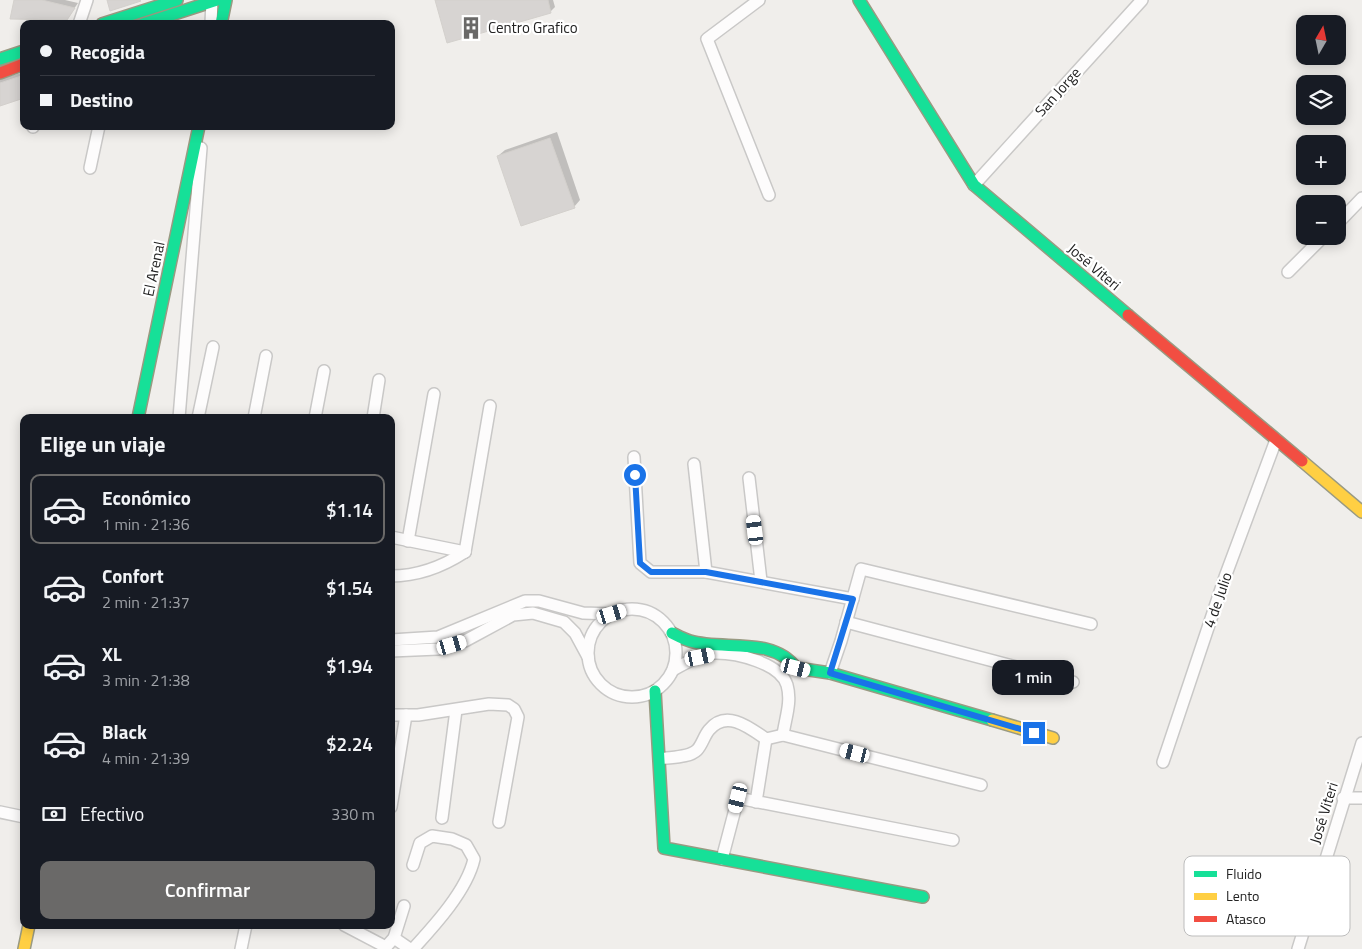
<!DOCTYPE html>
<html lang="es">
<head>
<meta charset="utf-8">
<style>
  :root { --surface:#171b24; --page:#20242c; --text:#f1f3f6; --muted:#9ea1a6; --line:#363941; --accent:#6a6968 }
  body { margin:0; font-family:"Titillium Web",sans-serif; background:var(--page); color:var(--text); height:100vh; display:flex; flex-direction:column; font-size:19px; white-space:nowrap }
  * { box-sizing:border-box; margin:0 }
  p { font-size:16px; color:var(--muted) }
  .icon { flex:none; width:28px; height:28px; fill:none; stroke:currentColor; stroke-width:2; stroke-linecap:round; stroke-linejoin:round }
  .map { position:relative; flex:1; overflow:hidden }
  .sheet { position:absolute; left:20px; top:414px; width:375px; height:515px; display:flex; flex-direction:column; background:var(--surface); border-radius:10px; box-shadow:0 2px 12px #0003 }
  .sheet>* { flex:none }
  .guide { position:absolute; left:20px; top:20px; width:375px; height:110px; border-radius:10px; box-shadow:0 2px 12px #0003; display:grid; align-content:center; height:110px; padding:0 20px; background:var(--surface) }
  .needle { width:32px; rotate:9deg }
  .fabs { position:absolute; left:1296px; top:15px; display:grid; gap:10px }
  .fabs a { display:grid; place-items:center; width:50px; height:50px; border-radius:10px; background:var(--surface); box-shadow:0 2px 12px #0003; font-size:25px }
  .end { position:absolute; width:22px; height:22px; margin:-11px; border:6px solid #1a73e8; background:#fff; box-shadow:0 0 0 2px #fff }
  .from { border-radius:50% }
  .bubble { position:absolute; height:35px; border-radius:10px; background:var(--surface); box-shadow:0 2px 12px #0003; font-size:16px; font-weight:600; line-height:35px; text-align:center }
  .car { position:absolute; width:15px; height:30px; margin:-15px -8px; border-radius:6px; box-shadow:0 0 4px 1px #0007; background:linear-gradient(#fff 24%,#345 0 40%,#fff 0 76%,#345 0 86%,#fff 0) }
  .guide b { display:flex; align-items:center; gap:18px; height:48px; font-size:19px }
  .guide b+b { border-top:1px solid var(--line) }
  .guide i { width:12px; height:12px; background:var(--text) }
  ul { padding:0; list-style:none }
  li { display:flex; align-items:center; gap:15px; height:70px; margin:0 10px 8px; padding:0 10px; border:2px solid transparent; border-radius:10px }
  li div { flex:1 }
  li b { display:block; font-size:19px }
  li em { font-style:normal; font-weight:600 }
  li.active { border-color:var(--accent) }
  li>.icon { width:45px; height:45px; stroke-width:1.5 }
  h2 { padding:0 20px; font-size:22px; line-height:60px }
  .pay { display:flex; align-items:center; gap:12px; height:55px; padding:0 20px; font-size:19px }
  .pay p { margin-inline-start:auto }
  .button { display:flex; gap:10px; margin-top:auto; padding:10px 20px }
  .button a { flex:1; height:58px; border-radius:10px; background:var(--accent); color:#fff; font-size:20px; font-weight:600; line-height:58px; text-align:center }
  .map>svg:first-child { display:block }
</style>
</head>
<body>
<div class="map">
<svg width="1362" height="949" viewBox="0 0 1362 949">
  <rect width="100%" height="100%" fill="#f0eeeb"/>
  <g fill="#0003">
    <polygon points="16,0 65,0 78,3 67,19"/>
    <polygon points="436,0 553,0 555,7 551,11 448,41"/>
    <polygon points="196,20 196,24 184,24"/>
    <polygon points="24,72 24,97 0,104 0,79"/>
    <polygon points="557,132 580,200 574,207 498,156 505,150"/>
  </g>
  <g fill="#d7d4d2" stroke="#d3d0cc">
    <polygon points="14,0 42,0 75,8 67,20 10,19"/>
    <polygon points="107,0 140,0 141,1 110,11"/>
    <polygon points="435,0 548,0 551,13 447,43"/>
    <polygon points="24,75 24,98 0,106 0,83"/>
    <polygon points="550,138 575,208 521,226 497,156"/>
  </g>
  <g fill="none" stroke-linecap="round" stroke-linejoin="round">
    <defs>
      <g id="street">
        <polyline points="759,0 707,39 769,195"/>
        <polyline points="79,24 87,0"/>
        <polyline points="211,24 212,0"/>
        <polyline points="33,127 33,126"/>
        <polyline points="90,168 99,126"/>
        <polyline points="974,185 1142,0"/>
        <polyline points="1338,223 1362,198"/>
        <polyline points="1288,272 1324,236"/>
        <polyline points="179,418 201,148"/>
        <polyline points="198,418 213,347"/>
        <polyline points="254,418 266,356"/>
        <polyline points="315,418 324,371"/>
        <polyline points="373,418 379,380"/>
        <polyline points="634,457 640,563 651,572 706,572 853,599"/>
        <polyline points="694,464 706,572"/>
        <polyline points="749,478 761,581"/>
        <polyline points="391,537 465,552"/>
        <polyline points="408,541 434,394"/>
        <polyline points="465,552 490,406"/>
        <path d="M 391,576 C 419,576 442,567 465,552"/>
        <circle cx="632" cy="653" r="44"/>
        <polyline points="846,622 1073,682"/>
        <polyline points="391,640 438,637 525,601 539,601 583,613 613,614"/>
        <polyline points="391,651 438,649 465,641 513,615 533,613 564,622 575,633 588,657"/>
        <path d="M 673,670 C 686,663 701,653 716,653 C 737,653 780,663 787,685 C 792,702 785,719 783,735"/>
        <polyline points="830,673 841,641 861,569 1091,624"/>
        <polyline points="391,715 418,715 489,704 508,705 514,709 518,717 499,822"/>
        <path d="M 660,759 C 670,757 689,758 697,750 C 702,745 704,736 709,730 C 726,709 749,727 766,739 L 783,735 L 981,785"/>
        <polyline points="1163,762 1225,577 1276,440"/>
        <polyline points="1343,798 1362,798"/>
        <polyline points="756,802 766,739"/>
        <polyline points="391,807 406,715"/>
        <polyline points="0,812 24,817"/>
        <polyline points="442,818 456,710"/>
        <polyline points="722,859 738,798 953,840"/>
        <path d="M 413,865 L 420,843 L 432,836 L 452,839 L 466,845 L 474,859 C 467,890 435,925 413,949"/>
        <polyline points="344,925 386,947"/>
        <polyline points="394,938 410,949"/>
        <polyline points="241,949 246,925"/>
        <polyline points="384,949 394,938 404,906"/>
        <polyline points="1298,949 1362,743"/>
      </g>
      <g id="fast">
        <polyline points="859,0 974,185 1128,315"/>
        <polyline points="102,24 177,0"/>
        <polyline points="143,24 217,0"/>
        <polyline points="221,24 226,0"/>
        <polyline points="0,59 24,51"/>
        <polyline points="138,418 199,126"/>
        <path d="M 672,633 C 678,636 683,639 690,641 C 723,651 773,636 796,668 L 830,673 L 992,720"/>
        <polyline points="655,691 664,848 923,897"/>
      </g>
      <g id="slow">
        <polyline points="1302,461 1362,512"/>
        <polyline points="992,720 1053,738"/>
        <polyline points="24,949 29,925"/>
      </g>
      <g id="jam">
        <polyline points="0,73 24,64"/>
        <polyline points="1128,315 1302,461"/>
      </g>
    </defs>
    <use href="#street" stroke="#c9c8c7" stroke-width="14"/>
    <use href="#fast" stroke="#999a82" stroke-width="14"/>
    <use href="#slow" stroke="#999a82" stroke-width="14"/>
    <use href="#jam" stroke="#999a82" stroke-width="14"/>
    <use href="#street" stroke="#fdfcfc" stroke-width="11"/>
    <use href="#fast" stroke="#16e098" stroke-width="11"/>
    <use href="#slow" stroke="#ffcf43" stroke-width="11"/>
    <use href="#jam" stroke="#f24e42" stroke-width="11"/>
  </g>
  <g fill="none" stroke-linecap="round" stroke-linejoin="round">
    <polyline stroke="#1a73e8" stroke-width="6" points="635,475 640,563 651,572 706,572 853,599 830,673 1034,733"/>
  </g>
  <defs>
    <symbol id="building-bare" viewBox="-9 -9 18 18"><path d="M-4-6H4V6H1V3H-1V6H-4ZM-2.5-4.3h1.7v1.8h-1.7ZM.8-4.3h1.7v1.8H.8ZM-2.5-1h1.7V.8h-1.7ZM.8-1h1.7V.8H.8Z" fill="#6a6968" stroke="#fff" stroke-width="2.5" paint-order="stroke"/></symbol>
  </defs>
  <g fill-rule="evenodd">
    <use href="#building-bare" x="455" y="12" width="32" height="32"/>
  </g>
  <g text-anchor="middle" stroke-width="4.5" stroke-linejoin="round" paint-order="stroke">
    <g font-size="15" fill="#222" stroke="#fff" text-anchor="start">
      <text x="488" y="33">Centro Grafico</text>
    </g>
    <g font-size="15" fill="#222" stroke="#fff">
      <text transform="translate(1058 92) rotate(-48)" y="5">San Jorge</text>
      <text transform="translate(1094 267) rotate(40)" y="5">José Viteri</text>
      <text transform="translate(154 269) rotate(-78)" y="5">El Arenal</text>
      <text transform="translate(1218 600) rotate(-71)" y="5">4 de Julio</text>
      <text transform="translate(1324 813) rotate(-73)" y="5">José Viteri</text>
    </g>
  </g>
  <rect x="1184" y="856" width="166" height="80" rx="8" fill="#fff" stroke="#bdbdbd" stroke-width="1"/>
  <rect x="1194" y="871" width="23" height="6" fill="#16e098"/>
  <rect x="1194" y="893" width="23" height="7" fill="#ffcf43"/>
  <rect x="1194" y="916" width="23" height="6" fill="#f24e42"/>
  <g font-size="14" fill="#222">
    <text x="1226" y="879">Fluido</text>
    <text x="1226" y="901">Lento</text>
    <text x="1226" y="924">Atasco</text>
  </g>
</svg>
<div class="fabs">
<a><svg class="needle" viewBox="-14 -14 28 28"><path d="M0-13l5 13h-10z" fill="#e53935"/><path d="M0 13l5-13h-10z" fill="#9ea1a6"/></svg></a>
<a><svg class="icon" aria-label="layers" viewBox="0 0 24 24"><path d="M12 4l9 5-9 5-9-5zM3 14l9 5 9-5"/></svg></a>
<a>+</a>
<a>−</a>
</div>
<i class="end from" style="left:635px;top:475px"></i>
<i class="end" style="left:1034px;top:733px"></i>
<div class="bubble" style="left:992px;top:660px;width:82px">1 min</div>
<i class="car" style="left:755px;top:530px;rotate:353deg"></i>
<i class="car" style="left:612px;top:614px;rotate:73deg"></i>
<i class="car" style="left:452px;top:645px;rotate:74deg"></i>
<i class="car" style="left:700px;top:657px;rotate:78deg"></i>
<i class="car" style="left:796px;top:668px;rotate:104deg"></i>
<i class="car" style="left:855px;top:753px;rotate:284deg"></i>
<i class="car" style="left:738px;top:798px;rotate:194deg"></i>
<div class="guide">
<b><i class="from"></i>Recogida</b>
<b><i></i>Destino</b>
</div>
<section class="sheet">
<h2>Elige un viaje</h2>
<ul>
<li class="active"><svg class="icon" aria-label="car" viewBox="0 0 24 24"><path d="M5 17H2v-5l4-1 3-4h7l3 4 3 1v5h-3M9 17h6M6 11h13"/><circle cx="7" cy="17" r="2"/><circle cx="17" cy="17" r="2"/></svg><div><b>Económico</b><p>1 min · 21:36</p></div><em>$1.14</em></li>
<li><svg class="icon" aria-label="car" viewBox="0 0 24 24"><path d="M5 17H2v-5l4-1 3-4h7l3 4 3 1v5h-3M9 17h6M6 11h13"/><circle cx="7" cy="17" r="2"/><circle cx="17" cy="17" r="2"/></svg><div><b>Confort</b><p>2 min · 21:37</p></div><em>$1.54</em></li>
<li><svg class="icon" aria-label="car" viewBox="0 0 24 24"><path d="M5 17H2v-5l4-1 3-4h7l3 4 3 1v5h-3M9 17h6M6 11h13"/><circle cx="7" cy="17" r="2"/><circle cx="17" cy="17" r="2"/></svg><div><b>XL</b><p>3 min · 21:38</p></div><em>$1.94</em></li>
<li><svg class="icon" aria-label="car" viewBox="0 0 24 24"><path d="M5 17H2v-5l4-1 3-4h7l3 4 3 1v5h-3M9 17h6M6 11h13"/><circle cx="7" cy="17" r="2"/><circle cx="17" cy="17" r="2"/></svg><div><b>Black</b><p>4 min · 21:39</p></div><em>$2.24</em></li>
</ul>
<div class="pay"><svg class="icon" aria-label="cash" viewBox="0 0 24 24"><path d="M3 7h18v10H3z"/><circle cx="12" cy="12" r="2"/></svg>Efectivo<p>330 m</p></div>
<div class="button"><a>Confirmar</a></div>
</section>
</div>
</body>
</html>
